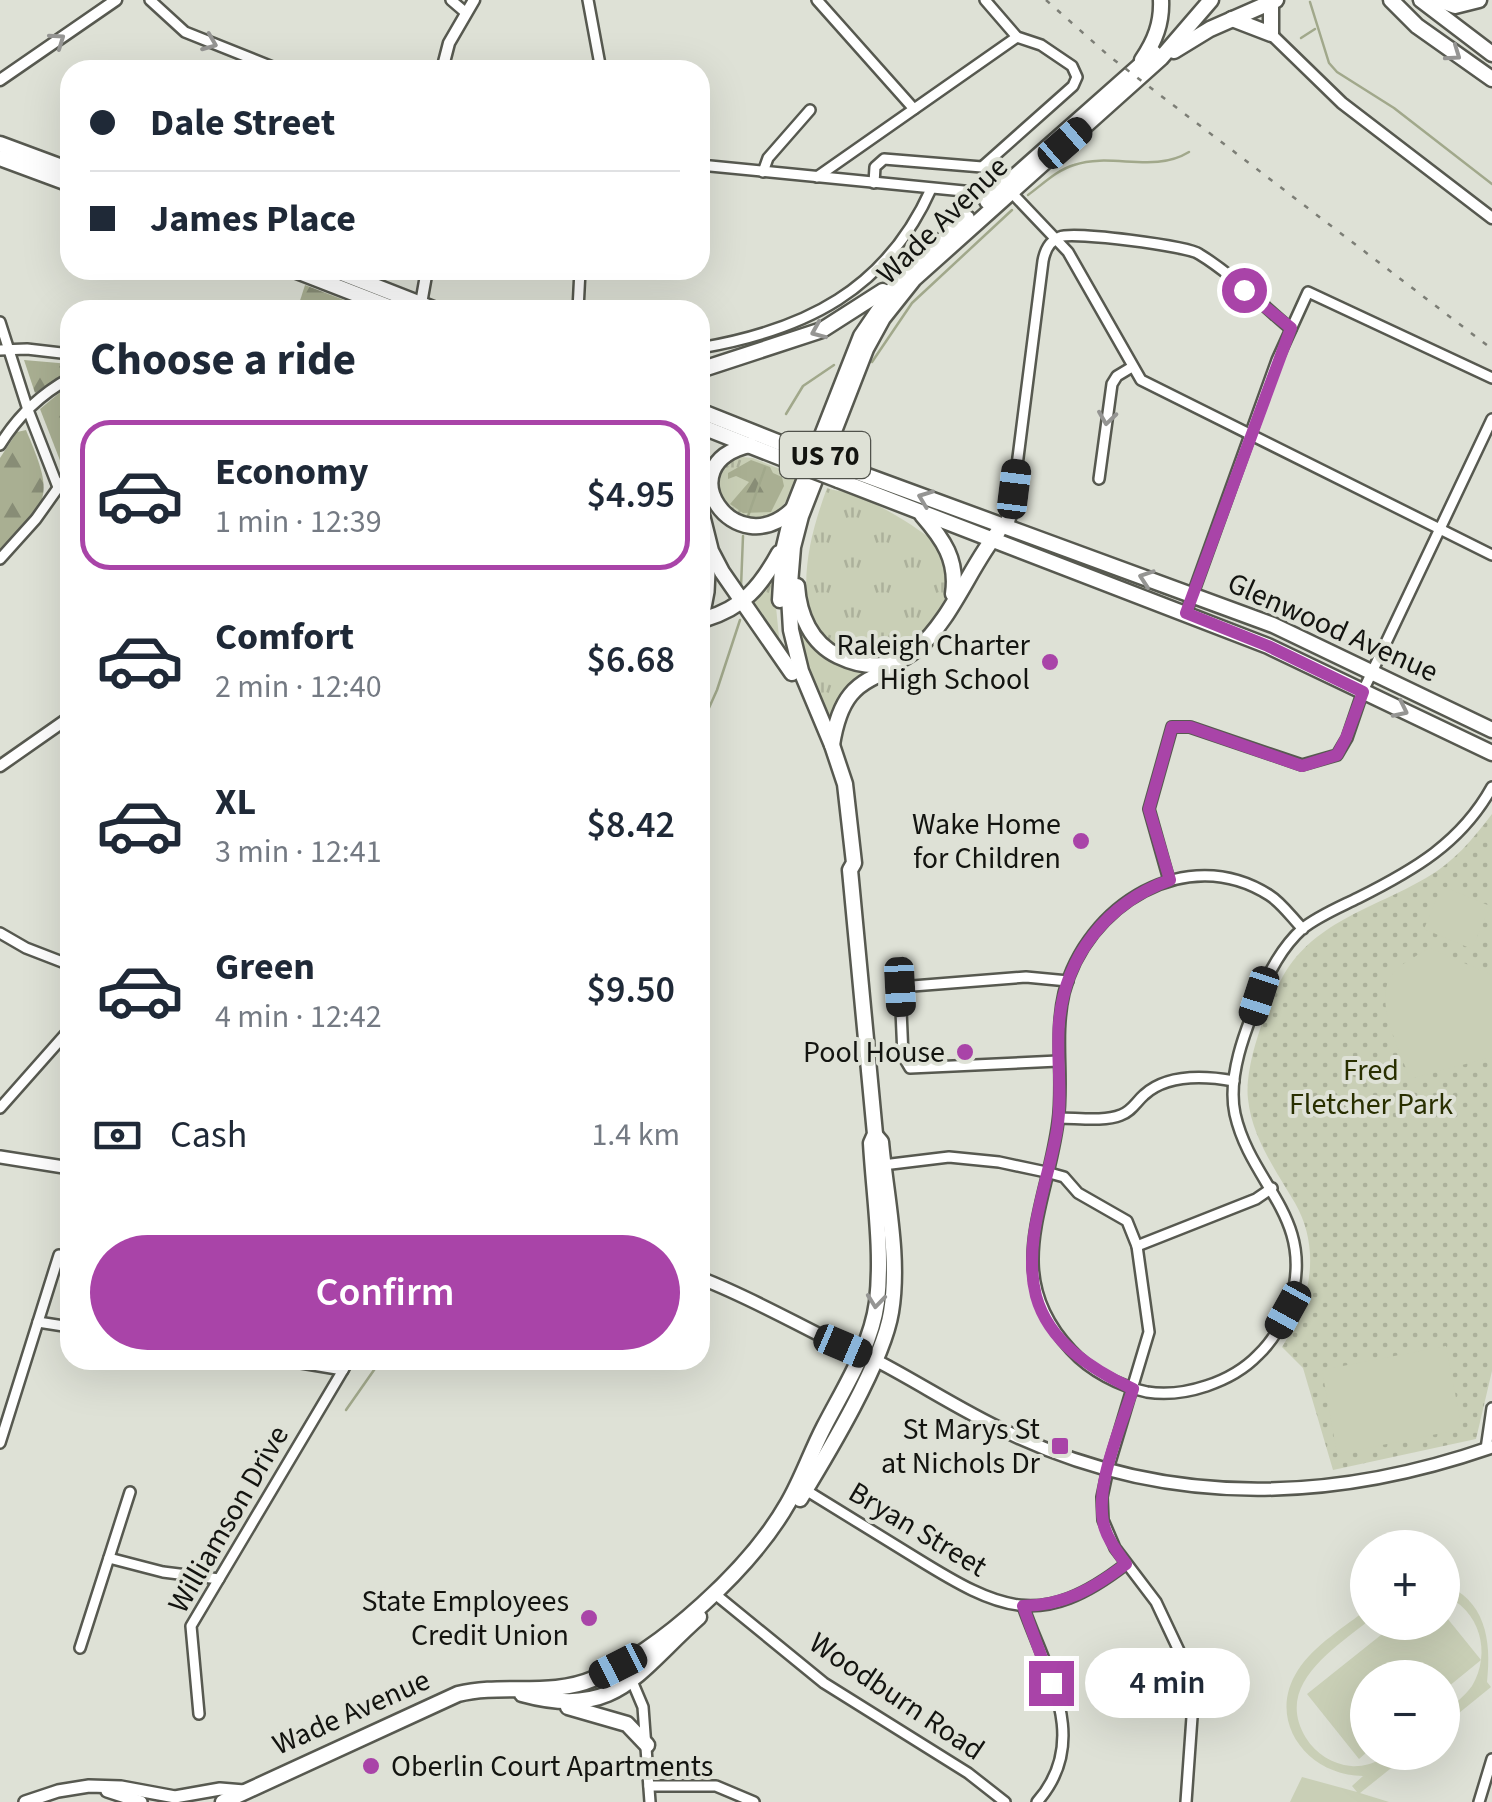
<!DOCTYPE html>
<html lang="en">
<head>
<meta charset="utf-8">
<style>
  :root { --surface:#fff; --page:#f6f6f7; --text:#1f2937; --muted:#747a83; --line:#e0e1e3; --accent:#a944a8 }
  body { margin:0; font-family:"Source Sans 3",sans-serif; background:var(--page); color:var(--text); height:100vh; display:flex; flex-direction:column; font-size:38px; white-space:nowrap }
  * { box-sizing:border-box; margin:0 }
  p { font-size:32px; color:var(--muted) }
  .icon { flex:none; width:55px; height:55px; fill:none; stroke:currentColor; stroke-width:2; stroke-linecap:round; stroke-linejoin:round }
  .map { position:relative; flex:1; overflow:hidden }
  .sheet { position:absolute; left:60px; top:300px; width:650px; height:1070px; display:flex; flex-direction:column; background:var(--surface); border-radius:30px; box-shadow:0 10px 40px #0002 }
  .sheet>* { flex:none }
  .banner { position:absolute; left:60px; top:60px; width:650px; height:220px; border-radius:30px; box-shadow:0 10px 40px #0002; display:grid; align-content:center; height:220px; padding:0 30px; background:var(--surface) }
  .controls { position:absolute; left:1350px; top:1530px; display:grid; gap:20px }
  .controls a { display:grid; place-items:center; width:110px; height:110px; border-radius:50%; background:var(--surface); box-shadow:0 10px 40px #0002; font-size:50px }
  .end { position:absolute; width:45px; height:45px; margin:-22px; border:12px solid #a944a8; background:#fff; box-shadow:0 0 0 5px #fff }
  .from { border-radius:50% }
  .bubble { position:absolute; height:70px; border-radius:35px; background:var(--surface); box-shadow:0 10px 40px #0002; font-size:32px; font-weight:600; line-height:70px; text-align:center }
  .car { position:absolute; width:30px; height:60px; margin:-30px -15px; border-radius:12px; box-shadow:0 0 8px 2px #0007; background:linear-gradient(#222 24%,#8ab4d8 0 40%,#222 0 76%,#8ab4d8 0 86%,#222 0) }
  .banner b { display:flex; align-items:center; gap:35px; height:95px; font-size:38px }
  .banner b+b { border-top:2px solid var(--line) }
  .banner i { width:25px; height:25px; background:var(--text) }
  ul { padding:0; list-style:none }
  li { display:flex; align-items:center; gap:30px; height:150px; margin:0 20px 15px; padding:0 10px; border:5px solid transparent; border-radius:30px }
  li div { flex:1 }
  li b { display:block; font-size:38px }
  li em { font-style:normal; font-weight:600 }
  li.current { border-color:var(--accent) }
  li>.icon { width:90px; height:90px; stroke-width:1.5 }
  h2 { padding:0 30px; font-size:45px; line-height:120px }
  .pay { display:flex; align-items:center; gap:25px; height:110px; padding:0 30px; font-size:38px }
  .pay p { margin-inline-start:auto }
  .action { display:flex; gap:20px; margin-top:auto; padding:20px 30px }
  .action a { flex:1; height:115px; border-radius:60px; background:var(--accent); color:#fff; font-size:40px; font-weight:600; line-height:115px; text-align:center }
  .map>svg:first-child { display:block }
</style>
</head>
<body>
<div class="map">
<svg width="1492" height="1802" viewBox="0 0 1492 1802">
  <defs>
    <pattern id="grass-tufts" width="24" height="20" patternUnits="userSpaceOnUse" patternTransform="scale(2.5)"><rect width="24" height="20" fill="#c9cfb6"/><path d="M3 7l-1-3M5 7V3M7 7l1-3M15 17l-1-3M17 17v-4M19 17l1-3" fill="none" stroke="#acb19b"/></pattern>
    <pattern id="forest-firs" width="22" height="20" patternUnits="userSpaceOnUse" patternTransform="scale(2.5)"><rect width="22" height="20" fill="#a9af92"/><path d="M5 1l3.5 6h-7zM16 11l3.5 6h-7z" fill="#888d76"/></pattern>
    <pattern id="park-dots" width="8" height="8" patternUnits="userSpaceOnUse" patternTransform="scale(2.5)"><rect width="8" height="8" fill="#c9cfb6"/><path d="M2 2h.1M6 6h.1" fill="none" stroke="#acb19b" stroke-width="1.8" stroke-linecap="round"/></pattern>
  </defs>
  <rect width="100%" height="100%" fill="#dee1d6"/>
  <g fill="url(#grass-tufts)">
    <path d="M 742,457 L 753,458 L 797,476 C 793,485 790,496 784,504 C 747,549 682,475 742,457 Z"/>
    <path d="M 827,488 C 835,491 841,491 847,492 C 870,499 915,525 933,541 C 944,550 948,569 948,583 C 950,649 860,685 818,633 C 816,631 810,623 810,621 C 800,574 811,532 827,488 Z"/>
    <polygon points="771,577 773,577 780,647 746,605"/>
    <path d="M 801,626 L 809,640 L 879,668 L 832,722 C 817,695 799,656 801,626 Z"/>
  </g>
  <g fill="url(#forest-firs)">
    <polygon points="305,285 370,310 297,310"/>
    <polygon points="24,360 70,364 70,370 35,393"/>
    <polygon points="70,384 70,464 69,465 61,463 40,409"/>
    <path d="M 26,430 C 54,496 51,501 0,551 L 0,458 L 17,432 Z"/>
    <polygon points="751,460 770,467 773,473 782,477 784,486 771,512 743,513 730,504 749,482 736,476 728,479 728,473"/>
  </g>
  <path fill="url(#park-dots)" d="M 1492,814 L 1492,1371 L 1476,1439 L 1333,1470 L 1303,1368 L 1282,1347 C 1310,1304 1322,1250 1295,1203 C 1276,1170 1252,1138 1248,1099 C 1244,1067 1265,1010 1280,982 C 1310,922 1373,909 1426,878 C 1454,862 1473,839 1492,814 Z"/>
  <g fill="#c9cfb6">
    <polygon points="1442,886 1490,906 1472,949 1424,929"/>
    <path d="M 1429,948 L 1492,975 L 1492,1057 L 1413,1078 L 1408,1074 C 1399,1048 1374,1002 1391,976 C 1398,964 1418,956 1429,948 Z"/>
    <polygon points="1446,1346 1462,1429 1337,1454 1322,1370"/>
    <path d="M 1443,1584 C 1485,1599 1492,1640 1487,1682 L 1491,1687 L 1443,1726 L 1443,1713 C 1453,1705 1464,1697 1472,1686 C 1492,1653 1480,1609 1443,1595 Z"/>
    <path d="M 1367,1609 L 1367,1622 C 1332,1650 1274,1686 1306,1738 C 1316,1754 1332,1764 1351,1766 C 1373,1768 1388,1752 1410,1753 L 1360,1793 L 1389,1802 L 1290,1802 L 1302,1777 L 1357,1792 L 1352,1786 L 1363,1776 C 1308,1776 1265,1721 1298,1670 C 1314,1645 1345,1627 1367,1609 Z"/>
    <polygon points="1443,1613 1481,1660 1443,1691 1442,1678 1368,1678 1367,1752 1359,1759 1307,1694 1396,1623 1442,1622"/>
  </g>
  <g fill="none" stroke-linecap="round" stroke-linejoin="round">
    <g stroke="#a1a88b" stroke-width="2.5">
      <polyline points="1310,2 1329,63 1337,72 1394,108 1492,184"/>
      <polyline points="1301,38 1315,29"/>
      <path d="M 1028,195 C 1043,184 1057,170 1074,165 C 1112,152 1153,174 1189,152"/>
      <polyline points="872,362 912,303 1012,210"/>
      <polyline points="786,414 803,386 834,365"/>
      <polyline points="748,516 765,468"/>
      <polyline points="741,587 743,536"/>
      <polyline points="700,728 717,690 740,620"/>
      <polyline points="346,1410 381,1360"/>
    </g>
    <defs>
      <g id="minor">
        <polyline points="150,0 185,32 280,70"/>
        <polyline points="451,0 465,12"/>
        <polyline points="588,0 601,70"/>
        <polyline points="817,0 914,109"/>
        <polyline points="700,165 994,194"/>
        <polyline points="763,172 768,158 810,110"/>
        <polyline points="817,177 1017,37"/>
        <polyline points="874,183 875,167 884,159 982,167 1073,86 1077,77 1072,66 1041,45 1017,37 985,0"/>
        <polyline points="1011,192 1068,252 1141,380 1492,555"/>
        <polyline points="578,310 580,270"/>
        <polyline points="0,322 28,410 58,487"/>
        <path d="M 700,348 C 805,330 886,290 931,189"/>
        <polyline points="0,350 27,349 70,354"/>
        <path d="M 0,445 C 17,417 41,394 70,378"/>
        <polyline points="1099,479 1112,384 1117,376 1132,367"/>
        <polyline points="1006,520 1014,489"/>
        <path d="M 1008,528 L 1016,497 L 1014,489 L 1043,261 C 1045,250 1049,241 1060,237 C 1072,231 1188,246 1199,254 C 1232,274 1261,304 1291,329"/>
        <polyline points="700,555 711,551 709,592 700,639"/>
        <polyline points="0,559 36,519 70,471"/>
        <polyline points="1186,613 1277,360 1308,292 1492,378"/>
        <polyline points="1169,880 1149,809 1172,727 1190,727 1302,765 1337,755 1347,738 1363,691 1492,419"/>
        <path d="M 1303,929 C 1292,918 1282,903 1269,895 C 1186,842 1086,906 1064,993 C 1054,1036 1064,1079 1058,1122 C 1047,1207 1001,1275 1071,1350 C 1090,1371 1119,1386 1147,1392 C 1184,1398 1232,1382 1258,1355 C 1273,1341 1285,1320 1291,1300 C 1315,1217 1251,1185 1235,1114 C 1227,1077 1245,1031 1259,997 C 1268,973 1283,946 1302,929 C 1318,916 1340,907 1358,898 C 1414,870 1461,843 1492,787"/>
        <polyline points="0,933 26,948 70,965"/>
        <polyline points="1058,1061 910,1068 903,1056 900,987 1026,977 1068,981"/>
        <polyline points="0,1108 70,1029"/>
        <path d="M 1059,1118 C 1078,1118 1104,1122 1121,1115 C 1132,1111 1136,1102 1144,1095 C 1168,1073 1206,1076 1234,1081"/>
        <polyline points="883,1165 949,1157 999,1162 1046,1172 1064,1177 1078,1193 1127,1221 1137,1246 1149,1332 1108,1469 1102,1497 1103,1520 1115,1548 1156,1602 1181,1655 1192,1717 1186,1802"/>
        <polyline points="1137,1246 1256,1199 1272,1188"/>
        <polyline points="38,1322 70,1327"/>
        <polyline points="283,1360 343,1370"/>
        <polyline points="0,1443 59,1255"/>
        <polyline points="1486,1449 1492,1408"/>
        <path d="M 804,1489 C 841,1512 879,1535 916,1558 C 1000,1610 1041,1630 1126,1564"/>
        <polyline points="109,1558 163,1572 219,1579"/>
        <polyline points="715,1594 824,1683 968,1773 1005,1802"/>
        <path d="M 1023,1606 C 1046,1672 1092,1740 1037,1802"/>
        <polyline points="80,1648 130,1492"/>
        <polyline points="632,1681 643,1707 650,1802"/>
        <polyline points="199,1714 191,1626 349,1360"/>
        <polyline points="649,1786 716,1786 754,1802"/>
        <polyline points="1479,1802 1492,1759"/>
      </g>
      <g id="tertiary">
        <polyline points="1271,34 1342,103 1492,218"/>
        <polyline points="442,70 449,43 474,0"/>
        <polyline points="0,80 116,0"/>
        <polyline points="420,309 427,270"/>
        <polyline points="0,766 70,717"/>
      </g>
      <g id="secondary">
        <polyline points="0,1157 70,1168"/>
        <path d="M 700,1278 C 750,1297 796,1324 844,1347 C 855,1352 868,1356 879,1362 C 921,1384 962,1411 1005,1431 C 1164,1508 1328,1504 1492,1447"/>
        <polyline points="107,1791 141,1802"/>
        <polyline points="25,1802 58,1791 89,1786 121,1787 175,1797 220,1789 244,1791"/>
      </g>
      <g id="primary">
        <polyline points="1391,0 1417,26 1492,79"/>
        <polyline points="1421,0 1492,54"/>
        <polyline points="1439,0 1455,6 1479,0"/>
        <polyline points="1232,19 1271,34 1271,2"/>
        <polyline points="1174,51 1210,29 1276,0"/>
        <path d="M 1142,60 C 1155,41 1162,23 1161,0"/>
        <polyline points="0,144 70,170"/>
        <polyline points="0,158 70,184"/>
        <polyline points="987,201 1154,53"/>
        <polyline points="294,270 397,310"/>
        <polyline points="334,270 436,310"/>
        <polyline points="700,370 822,330 883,291"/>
        <polyline points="700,411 798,450"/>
        <polyline points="700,426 794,463"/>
        <path d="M 750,445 C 665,464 735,566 793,509"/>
        <polyline points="843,467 1273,625 1492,730"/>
        <polyline points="838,480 1268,646 1492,753"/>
        <polyline points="700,507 711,551 722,572 792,673"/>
        <path d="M 922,515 C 943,539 958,560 953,594"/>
        <path d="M 797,586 C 799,615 811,643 838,656 C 928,699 956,582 998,532"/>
        <polyline points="780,600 783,551 793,509 861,336 900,279 967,218"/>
        <path d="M 705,619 C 743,608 761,586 779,553"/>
        <path d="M 832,745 C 839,701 853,680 897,669"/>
        <path d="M 800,1499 C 828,1453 883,1362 891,1312 C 900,1257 886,1197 881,1142 L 875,1135"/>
        <path d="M 522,1694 C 616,1720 636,1673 699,1617"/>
        <polyline points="568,1707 627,1724 647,1745"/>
        <path d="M 223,1802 L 458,1694 C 502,1683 551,1697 593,1679 C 662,1650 751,1568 788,1503 C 802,1479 811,1452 824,1427 C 844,1388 871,1347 877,1302 C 883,1250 874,1195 871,1143 L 875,1134 L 850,870 L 854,863 L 845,784 L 832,745 L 801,671 L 791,630 L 789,596 L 793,547 L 801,516 L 866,349 L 883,318 L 914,279 L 1161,58 L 1211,0"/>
      </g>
    </defs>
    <use href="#minor" stroke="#575950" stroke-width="14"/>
    <use href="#tertiary" stroke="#575950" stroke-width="15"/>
    <use href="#secondary" stroke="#575950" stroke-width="16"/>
    <use href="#primary" stroke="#575950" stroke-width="19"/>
    <use href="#minor" stroke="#fff" stroke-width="9"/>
    <use href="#tertiary" stroke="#fff" stroke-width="10"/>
    <use href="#secondary" stroke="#fff" stroke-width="11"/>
    <use href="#primary" stroke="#fff" stroke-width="14"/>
    <polyline stroke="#7c7e76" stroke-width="2.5" stroke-dasharray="5 10" stroke-linecap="butt" points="1046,0 1109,56 1492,349"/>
    <defs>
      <g id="primary-bridge">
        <polyline points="798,450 843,467"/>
        <polyline points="794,463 838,480"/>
      </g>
    </defs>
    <use href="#primary-bridge" stroke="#575950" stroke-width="19" stroke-linecap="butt"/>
    <use href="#primary-bridge" stroke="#fff" stroke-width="14"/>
  </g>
  <defs><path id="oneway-chevron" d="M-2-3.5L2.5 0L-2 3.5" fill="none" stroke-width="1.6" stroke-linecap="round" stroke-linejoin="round" transform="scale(2.5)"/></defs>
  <g stroke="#959593">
    <use href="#oneway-chevron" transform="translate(58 40) rotate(-35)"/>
    <use href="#oneway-chevron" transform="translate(210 43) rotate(22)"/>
    <use href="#oneway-chevron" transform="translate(1454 54) rotate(35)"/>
    <use href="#oneway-chevron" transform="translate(818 331) rotate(157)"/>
    <use href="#oneway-chevron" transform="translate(1107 418) rotate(98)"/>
    <use href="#oneway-chevron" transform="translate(925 498) rotate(-159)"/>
    <use href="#oneway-chevron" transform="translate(1146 578) rotate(-161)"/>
    <use href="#oneway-chevron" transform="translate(1401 710) rotate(26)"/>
    <use href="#oneway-chevron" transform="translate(876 1301) rotate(96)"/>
  </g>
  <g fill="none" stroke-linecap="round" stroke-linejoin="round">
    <path stroke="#a944a8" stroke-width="12" d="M 1051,1683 L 1023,1606 C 1065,1605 1093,1589 1126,1564 C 1118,1553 1109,1542 1105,1529 C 1092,1490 1121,1427 1133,1389 C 1093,1370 1049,1343 1036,1296 C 1022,1242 1048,1183 1057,1130 C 1063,1095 1056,1058 1059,1023 C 1065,956 1107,903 1170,880 L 1149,809 L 1172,727 L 1190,727 L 1302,766 L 1337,755 L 1346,738 L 1363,692 L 1268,646 L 1186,613 L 1291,328 L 1244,290"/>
  </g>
  <g fill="#a944a8" stroke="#dee1d6" stroke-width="4">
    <circle cx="1050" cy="662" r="10"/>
    <circle cx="1081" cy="841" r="10"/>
    <circle cx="965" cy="1052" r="10"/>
    <rect x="1050" y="1436" width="20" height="20" rx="5"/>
    <circle cx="589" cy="1618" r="10"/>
    <circle cx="371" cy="1766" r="10"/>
  </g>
  <g text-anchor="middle" stroke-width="8" stroke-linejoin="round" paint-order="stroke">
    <rect fill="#dee1d6" stroke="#50524b" stroke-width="2.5" x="780" y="432" width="90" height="46" rx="8"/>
    <g font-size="28" font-weight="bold" fill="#131410">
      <text x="825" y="465">US 70</text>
    </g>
    <g font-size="30" fill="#131410" stroke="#dee1d6">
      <text transform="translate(942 220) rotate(-44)" y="10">Wade Avenue</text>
      <text transform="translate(1333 627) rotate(24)" y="10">Glenwood Avenue</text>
      <text transform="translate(228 1519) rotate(-60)" y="10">Williamson Drive</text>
      <text transform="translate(918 1529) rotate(31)" y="10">Bryan Street</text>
      <text transform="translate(897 1696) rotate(34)" y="10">Woodburn Road</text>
      <text transform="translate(351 1712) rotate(-24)" y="10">Wade Avenue</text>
    </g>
    <g font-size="30" fill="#131410" stroke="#dee1d6" text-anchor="end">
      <text x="1030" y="655">Raleigh Charter<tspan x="1030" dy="34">High School</tspan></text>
      <text x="1061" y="834">Wake Home<tspan x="1061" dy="34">for Children</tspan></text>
      <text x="945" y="1062">Pool House</text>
      <text x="1040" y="1439">St Marys St<tspan x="1040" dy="34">at Nichols Dr</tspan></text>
      <text x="569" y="1611">State Employees<tspan x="569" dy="34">Credit Union</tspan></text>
      <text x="391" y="1776" text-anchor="start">Oberlin Court Apartments</text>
    </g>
    <g font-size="30" fill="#292f00" stroke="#dee1d6">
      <text x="1371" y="1080">Fred<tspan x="1371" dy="34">Fletcher Park</tspan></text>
    </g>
  </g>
</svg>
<div class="controls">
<a>+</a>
<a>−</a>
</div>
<i class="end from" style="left:1244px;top:290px"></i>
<i class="end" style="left:1051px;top:1683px"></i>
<div class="bubble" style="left:1085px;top:1648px;width:165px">4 min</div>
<i class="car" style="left:1065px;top:143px;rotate:49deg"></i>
<i class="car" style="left:1014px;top:489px;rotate:7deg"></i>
<i class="car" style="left:900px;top:987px;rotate:177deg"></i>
<i class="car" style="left:1259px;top:996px;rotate:198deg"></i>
<i class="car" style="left:1288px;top:1310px;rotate:209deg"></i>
<i class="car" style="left:843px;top:1346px;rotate:113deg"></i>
<i class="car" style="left:618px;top:1666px;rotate:243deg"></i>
<div class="banner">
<b><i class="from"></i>Dale Street</b>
<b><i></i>James Place</b>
</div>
<section class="sheet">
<h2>Choose a ride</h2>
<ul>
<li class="current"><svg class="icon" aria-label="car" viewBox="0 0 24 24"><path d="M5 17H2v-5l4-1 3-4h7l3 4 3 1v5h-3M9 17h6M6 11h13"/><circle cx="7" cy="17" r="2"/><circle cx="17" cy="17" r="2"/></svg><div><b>Economy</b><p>1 min · 12:39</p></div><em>$4.95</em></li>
<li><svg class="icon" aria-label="car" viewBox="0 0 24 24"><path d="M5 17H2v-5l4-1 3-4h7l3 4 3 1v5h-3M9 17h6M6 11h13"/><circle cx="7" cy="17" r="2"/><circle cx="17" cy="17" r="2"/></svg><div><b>Comfort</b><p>2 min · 12:40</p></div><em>$6.68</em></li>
<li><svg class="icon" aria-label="car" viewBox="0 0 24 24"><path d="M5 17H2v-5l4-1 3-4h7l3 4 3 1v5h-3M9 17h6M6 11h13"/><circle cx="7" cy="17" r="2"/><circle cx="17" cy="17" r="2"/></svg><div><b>XL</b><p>3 min · 12:41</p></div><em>$8.42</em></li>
<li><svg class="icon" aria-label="car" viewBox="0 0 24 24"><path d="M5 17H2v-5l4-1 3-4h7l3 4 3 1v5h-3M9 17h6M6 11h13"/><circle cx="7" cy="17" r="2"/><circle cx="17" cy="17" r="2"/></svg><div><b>Green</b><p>4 min · 12:42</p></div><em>$9.50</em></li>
</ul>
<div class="pay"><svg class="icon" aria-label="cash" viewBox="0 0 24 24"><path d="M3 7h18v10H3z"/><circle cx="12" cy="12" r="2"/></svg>Cash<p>1.4 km</p></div>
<div class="action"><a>Confirm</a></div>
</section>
</div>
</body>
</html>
